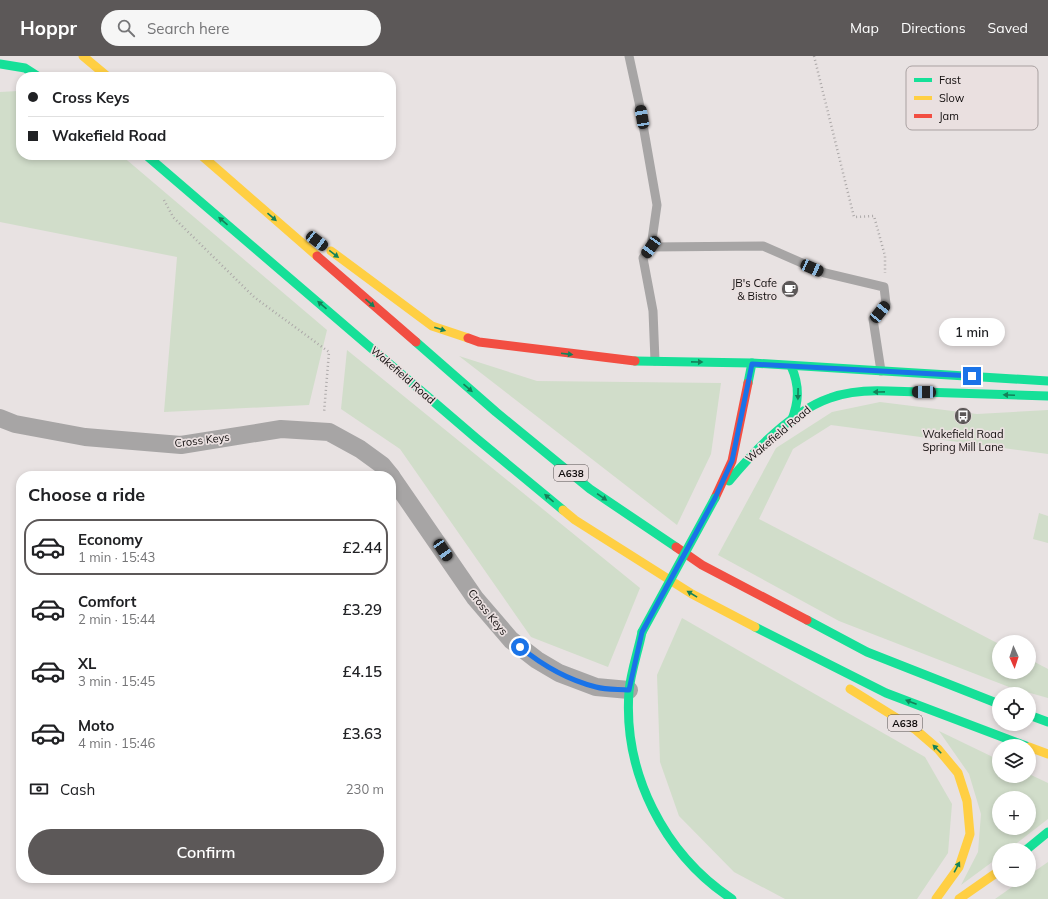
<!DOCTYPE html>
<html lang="en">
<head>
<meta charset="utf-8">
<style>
  :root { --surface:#fff; --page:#f6f6f6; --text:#202124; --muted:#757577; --line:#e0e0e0; --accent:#5c5858 }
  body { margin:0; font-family:Mulish,sans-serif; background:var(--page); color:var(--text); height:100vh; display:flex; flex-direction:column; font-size:15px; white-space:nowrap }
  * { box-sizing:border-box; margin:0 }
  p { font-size:13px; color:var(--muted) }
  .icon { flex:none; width:22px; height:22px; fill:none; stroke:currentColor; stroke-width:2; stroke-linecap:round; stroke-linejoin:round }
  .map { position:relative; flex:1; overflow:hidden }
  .details { position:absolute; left:16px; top:415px; width:380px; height:412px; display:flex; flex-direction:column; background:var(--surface); border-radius:16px; box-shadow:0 2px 6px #0003 }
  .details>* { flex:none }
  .guide { position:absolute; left:16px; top:16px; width:380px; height:88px; border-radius:16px; box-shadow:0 2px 6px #0003; display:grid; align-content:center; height:88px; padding:0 12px; background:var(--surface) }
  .needle { width:26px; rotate:177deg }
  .controls { position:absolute; left:992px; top:579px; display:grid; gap:8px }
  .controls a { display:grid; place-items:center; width:44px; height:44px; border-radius:50%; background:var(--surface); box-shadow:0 2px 6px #0003; font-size:20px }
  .end { position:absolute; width:18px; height:18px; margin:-9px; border:5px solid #1a73e8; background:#fff; box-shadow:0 0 0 2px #fff }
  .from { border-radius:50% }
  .bubble { position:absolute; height:28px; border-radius:14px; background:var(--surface); box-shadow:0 2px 6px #0003; font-size:13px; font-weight:600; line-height:28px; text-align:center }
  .car { position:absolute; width:12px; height:24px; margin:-12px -6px; border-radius:5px; box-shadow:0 0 3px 1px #0007; background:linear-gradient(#222 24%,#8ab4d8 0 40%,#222 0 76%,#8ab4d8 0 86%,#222 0) }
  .guide b { display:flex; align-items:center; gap:14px; height:38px; font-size:15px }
  .guide b+b { border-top:1px solid var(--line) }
  .guide i { width:10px; height:10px; background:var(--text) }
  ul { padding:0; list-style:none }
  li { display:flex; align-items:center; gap:12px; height:56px; margin:0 8px 6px; padding:0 4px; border:2px solid transparent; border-radius:16px }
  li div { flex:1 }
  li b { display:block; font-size:15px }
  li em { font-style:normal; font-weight:600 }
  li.active { border-color:var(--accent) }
  li>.icon { width:36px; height:36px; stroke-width:1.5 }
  h2 { padding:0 12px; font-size:18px; line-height:48px }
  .pay { display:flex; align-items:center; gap:10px; height:44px; padding:0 12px; font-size:15px }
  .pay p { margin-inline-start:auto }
  .cta { display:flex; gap:8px; margin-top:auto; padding:8px 12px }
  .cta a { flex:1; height:46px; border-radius:24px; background:var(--accent); color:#fff; font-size:16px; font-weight:600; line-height:46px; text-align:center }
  header { display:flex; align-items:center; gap:24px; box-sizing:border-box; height:56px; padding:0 20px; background:var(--accent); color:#fff }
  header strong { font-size:19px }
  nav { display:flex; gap:22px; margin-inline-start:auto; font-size:14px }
  .search { width:280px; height:36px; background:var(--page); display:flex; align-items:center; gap:10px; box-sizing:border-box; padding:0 14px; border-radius:22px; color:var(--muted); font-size:15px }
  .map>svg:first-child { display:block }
</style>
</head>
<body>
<header>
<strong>Hoppr</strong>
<div class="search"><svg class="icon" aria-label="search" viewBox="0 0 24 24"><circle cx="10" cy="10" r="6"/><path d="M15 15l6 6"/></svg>Search here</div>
<nav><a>Map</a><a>Directions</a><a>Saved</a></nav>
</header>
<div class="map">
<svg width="1048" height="843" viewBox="0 0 1048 843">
  <rect width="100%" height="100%" fill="#e8e2e2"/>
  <g fill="#d1ddca" fill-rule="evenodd">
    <polygon points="18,35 21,37 21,99 121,99 327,274 309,349 164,356 177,201 0,166 0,36"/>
    <polygon points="347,294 640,532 608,611 531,581 400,393 341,353"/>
    <polygon points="459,300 537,325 721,327 711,398 677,469"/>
    <polygon points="880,346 977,358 1048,354 1048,398 831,369 793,393 759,463 999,588 999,616 1029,616 1029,603 1048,613 1048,642 1009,631 839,565 718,499 776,392 832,356"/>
    <polygon points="1039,457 1048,460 1048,487 1033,483"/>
    <polygon points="682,562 925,701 952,748 948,797 917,843 785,843 734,816 679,760 660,706 657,619"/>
    <path d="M 939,675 L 999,704 L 999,720 L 1029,720 L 1029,718 L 1048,727 L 1048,763 L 1008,794 L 999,794 L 999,801 L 961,829 L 978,796 L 981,758 L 969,718 ZM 999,742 L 1029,742 L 1029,772 L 999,772 Z"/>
    <polygon points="1048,806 1048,843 995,843 1022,824 1029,824 1029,819"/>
  </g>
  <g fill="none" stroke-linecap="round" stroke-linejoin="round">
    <g stroke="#aca8a8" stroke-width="2.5" stroke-dasharray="1 3" stroke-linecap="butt">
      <polyline points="814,0 854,161 874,160 885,200 885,217"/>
      <polyline points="164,144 173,161 254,241 329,296 324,357"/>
    </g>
    <g stroke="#a7a5a5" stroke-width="9">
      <polyline points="629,0 639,46 657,149 651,191"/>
      <polyline points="655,305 653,255 643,202 651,191 763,190 825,217 884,231 886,248 873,263 881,315"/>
    </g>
    <g stroke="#a7a5a5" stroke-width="18">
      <polyline points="0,362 15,368 85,381 181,389 281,373 329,376 360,393 382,409 391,420"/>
      <polyline points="391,420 475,542 511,584 537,604 559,617 596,631 629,634"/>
    </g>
    <g stroke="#16e098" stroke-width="9">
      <polyline points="0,8 25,12 39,21"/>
      <polyline points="146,99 476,382 563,454"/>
      <polyline points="416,286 496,356 590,433 676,491"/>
      <polyline points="635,305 752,307"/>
      <path d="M 791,310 C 800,330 799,346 791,366"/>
      <polyline points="748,327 752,307 1048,325"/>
      <path d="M 729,425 C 754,395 792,355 830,342 C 849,335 868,334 888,335 L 1048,340"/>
      <polyline points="807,564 867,596 999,648"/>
      <polyline points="755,571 886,637 1026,690"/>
      <path d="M 642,576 C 638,596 631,615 629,635 C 623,717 664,798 732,843"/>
      <polyline points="1029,659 1048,666"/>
      <polyline points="1026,794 1048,776"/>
    </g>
    <g stroke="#ffcf43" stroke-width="9">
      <polyline points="83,0 108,21"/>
      <polyline points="201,99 317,200"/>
      <polyline points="331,195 432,270 468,282"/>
      <polyline points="563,454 575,464 692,538 755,571"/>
      <polyline points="850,633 916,674 938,693 958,717 967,745 970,778 959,811 936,843"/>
      <polyline points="1029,691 1048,698"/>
      <polyline points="959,843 999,815"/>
    </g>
    <g stroke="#f24e42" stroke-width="9">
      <polyline points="317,200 416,286"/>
      <polyline points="468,282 479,286 635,305"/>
      <polyline points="715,442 732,405 748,327"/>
      <polyline points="676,491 702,509 807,564"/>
    </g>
    <polyline stroke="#16e098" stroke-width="9" points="642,576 715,442"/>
  </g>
  <defs><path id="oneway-solid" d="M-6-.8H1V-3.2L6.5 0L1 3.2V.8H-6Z"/></defs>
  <g fill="#148159">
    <use href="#oneway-solid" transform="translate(272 161) rotate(41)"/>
    <use href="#oneway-solid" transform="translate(223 165) rotate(-139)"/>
    <use href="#oneway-solid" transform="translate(334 198) rotate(37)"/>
    <use href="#oneway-solid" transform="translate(370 247) rotate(41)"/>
    <use href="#oneway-solid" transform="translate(322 249) rotate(-139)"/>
    <use href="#oneway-solid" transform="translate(440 273) rotate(18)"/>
    <use href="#oneway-solid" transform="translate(567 298) rotate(7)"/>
    <use href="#oneway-solid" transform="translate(697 306) rotate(1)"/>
    <use href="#oneway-solid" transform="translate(468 332) rotate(41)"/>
    <use href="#oneway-solid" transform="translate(879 336) rotate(179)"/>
    <use href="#oneway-solid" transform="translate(798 338) rotate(91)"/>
    <use href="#oneway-solid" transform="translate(1009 339) rotate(-178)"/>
    <use href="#oneway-solid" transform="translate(602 441) rotate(34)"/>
    <use href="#oneway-solid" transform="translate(549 442) rotate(-140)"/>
    <use href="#oneway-solid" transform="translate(692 538) rotate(-149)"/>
    <use href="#oneway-solid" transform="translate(911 646) rotate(-159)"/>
    <use href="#oneway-solid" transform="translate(937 693) rotate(-135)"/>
    <use href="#oneway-solid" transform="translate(957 811) rotate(-62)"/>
  </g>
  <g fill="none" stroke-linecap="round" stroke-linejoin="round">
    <path stroke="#1a73e8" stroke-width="5" d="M 520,591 C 542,609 568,624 596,631 C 606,634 618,633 629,634 L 642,576 L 715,442 L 732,405 L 752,308 L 972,320"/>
  </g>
  <defs>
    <symbol id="cafe-disc" viewBox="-11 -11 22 22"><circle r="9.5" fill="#5c5858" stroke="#eae0e0"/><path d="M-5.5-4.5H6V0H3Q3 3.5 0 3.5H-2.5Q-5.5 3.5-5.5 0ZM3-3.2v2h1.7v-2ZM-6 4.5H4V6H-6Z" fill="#fff"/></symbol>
    <symbol id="bus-disc" viewBox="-11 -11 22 22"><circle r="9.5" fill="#5c5858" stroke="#eae0e0"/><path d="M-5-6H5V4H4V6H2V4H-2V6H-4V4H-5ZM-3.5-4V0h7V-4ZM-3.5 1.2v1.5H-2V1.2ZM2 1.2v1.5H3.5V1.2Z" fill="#fff"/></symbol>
  </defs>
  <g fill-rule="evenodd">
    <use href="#cafe-disc" x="780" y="223" width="20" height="20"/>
    <use href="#bus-disc" x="953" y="350" width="20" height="20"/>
  </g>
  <g text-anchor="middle" stroke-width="3.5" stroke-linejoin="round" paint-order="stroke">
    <g fill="#eae0e0" stroke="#524c4c" stroke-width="1">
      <rect x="554" y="409" width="34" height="16" rx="3"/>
      <rect x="888" y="659" width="34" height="16" rx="3"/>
    </g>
    <g font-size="10" font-weight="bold" fill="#110d0d">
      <text x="571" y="421">A638</text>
      <text x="905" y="671">A638</text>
    </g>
    <g font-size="11" fill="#110d0d" stroke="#eae0e0" text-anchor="end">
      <text x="777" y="231">JB's Cafe<tspan x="777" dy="13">&amp; Bistro</tspan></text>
      <text x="963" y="382" text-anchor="middle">Wakefield Road<tspan x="963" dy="13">Spring Mill Lane</tspan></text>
    </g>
    <g font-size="11" fill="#110d0d" stroke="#eae0e0">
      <text transform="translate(403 319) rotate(41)" y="4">Wakefield Road</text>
      <text transform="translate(778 378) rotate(-40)" y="4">Wakefield Road</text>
      <text transform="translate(202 384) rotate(-7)" y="4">Cross Keys</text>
      <text transform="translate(488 556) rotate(51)" y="4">Cross Keys</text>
    </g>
  </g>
  <rect x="906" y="10" width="132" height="64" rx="6" fill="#eae0e0" stroke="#a9a1a1" stroke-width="1"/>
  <rect x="914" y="22" width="18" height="4" fill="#16e098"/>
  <rect x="914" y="40" width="18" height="4" fill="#ffcf43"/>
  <rect x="914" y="58" width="18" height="4" fill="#f24e42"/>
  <g font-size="11" fill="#110d0d">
    <text x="939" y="28">Fast</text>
    <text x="939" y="46">Slow</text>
    <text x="939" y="64">Jam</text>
  </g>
</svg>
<div class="controls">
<a><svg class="needle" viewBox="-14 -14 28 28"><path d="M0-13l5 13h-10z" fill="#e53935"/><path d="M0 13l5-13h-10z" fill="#757577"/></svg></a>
<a><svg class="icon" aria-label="locate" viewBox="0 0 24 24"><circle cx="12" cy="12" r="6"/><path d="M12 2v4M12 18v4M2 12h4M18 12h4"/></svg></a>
<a><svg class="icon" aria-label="layers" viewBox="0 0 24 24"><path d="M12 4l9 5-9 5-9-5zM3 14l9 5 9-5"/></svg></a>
<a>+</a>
<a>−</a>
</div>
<i class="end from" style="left:520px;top:591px"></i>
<i class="end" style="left:972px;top:320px"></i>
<div class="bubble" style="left:939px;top:262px;width:66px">1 min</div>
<i class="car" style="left:642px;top:61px;rotate:350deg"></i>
<i class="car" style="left:317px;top:185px;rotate:127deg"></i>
<i class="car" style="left:651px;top:191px;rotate:215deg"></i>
<i class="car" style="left:812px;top:212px;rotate:114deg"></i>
<i class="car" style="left:880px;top:256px;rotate:39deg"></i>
<i class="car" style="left:924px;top:336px;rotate:271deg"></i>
<i class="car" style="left:443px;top:494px;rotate:146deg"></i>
<div class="guide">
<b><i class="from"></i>Cross Keys</b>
<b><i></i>Wakefield Road</b>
</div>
<section class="details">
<h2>Choose a ride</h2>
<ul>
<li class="active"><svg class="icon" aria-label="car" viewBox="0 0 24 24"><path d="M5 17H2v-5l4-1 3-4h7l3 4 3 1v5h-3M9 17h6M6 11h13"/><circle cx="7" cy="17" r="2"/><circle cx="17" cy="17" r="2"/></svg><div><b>Economy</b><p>1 min · 15:43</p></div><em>£2.44</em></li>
<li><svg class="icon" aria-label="car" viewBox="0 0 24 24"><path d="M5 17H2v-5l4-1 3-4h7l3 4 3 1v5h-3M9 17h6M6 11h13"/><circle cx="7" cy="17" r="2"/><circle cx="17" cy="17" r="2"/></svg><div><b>Comfort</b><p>2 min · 15:44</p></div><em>£3.29</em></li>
<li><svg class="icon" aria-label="car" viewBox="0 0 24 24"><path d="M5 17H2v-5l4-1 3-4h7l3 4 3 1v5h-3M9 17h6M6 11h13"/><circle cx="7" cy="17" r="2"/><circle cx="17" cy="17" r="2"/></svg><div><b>XL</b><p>3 min · 15:45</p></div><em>£4.15</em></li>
<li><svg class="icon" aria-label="car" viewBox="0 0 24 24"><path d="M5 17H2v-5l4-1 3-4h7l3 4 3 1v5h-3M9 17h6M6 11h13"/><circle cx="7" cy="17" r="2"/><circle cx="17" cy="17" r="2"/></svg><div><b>Moto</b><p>4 min · 15:46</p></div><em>£3.63</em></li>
</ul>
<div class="pay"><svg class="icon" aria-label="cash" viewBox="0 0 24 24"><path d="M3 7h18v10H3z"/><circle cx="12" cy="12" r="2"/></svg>Cash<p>230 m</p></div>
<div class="cta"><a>Confirm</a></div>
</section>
</div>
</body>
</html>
